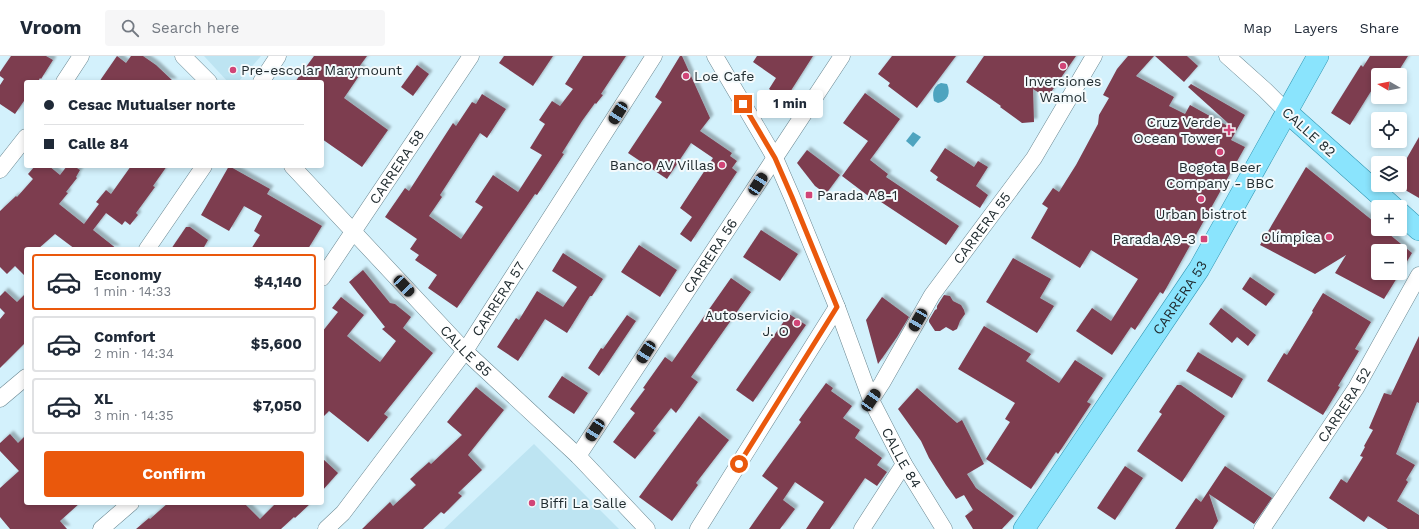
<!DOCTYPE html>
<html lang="en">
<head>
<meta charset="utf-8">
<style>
  :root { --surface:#fff; --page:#f6f6f7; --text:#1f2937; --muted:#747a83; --line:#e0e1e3; --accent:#ea580c }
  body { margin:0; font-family:"Work Sans",sans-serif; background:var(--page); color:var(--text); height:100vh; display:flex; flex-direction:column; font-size:15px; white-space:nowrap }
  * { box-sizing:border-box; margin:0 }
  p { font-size:13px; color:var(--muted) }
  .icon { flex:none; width:22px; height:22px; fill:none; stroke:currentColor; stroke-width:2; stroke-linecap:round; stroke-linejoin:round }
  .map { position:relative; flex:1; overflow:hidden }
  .side { position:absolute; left:24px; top:191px; width:300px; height:258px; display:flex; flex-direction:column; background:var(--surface); border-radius:4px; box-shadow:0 2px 6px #0003 }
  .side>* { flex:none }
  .banner { position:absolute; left:24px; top:24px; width:300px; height:88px; border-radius:4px; box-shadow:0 2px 6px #0003; display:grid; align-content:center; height:88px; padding:0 20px; background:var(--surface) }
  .needle { width:26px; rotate:279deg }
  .tools { position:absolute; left:1371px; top:12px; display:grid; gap:8px }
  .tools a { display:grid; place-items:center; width:36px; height:36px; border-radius:4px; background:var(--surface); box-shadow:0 2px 6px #0003; font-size:20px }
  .end { position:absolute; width:18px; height:18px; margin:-9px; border:5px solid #ea580c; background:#fff; box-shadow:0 0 0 2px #fff }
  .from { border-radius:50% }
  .bubble { position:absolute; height:28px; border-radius:4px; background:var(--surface); box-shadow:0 2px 6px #0003; font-size:13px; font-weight:700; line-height:28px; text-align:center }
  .car { position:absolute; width:12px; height:24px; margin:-12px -6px; border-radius:5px; box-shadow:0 0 3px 1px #0007; background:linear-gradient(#222 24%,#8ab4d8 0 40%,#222 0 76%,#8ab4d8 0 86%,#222 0) }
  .banner b { display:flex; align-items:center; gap:14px; height:38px; font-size:15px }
  .banner b+b { border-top:1px solid var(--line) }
  .banner i { width:10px; height:10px; background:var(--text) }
  ul { padding:7px 0 0; list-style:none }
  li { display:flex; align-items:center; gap:12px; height:56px; margin:0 8px 6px; padding:0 12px; border:2px solid var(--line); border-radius:4px }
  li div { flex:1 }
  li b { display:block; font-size:15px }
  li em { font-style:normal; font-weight:700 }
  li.on { border-color:var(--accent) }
  li>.icon { width:36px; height:36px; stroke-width:1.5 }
  .action { display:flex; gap:8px; margin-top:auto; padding:8px 20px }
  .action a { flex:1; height:46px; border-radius:4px; background:var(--accent); color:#fff; font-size:16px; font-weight:700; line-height:46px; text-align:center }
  header { display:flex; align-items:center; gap:24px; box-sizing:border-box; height:56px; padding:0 20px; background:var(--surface); border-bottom:1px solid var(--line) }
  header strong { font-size:19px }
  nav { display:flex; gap:22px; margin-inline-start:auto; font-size:14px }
  .search { width:280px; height:36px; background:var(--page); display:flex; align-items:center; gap:10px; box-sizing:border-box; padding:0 14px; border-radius:4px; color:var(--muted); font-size:15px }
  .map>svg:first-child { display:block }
</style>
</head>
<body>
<header>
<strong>Vroom</strong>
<div class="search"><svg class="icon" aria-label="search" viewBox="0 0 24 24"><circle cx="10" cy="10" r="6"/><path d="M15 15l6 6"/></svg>Search here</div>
<nav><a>Map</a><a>Layers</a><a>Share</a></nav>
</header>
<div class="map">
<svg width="1419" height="473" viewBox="0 0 1419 473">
  <defs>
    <filter id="shadow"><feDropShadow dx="3.5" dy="-3.5" stdDeviation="1" flood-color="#0004"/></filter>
  </defs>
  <rect width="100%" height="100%" fill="#d3f1fc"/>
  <g fill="#bde4f2">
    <polygon points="204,0 261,0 238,26 228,26"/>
    <polygon points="534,388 619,473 444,473"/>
  </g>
  <g fill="#4ea4bf">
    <path d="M 941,27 L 947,28 C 951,37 948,45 938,47 L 934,45 C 932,37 933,30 941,27 Z"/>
    <polygon points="913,76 921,81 913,91 906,85"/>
  </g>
  <g fill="#7d3d50" filter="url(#shadow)">
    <polygon points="11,0 46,0 53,4 41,23 40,22 38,26 26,26 26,42 15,58 0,48 0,29 4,23 0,20 0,16"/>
    <polygon points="117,0 126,7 131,0 143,0 156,9 174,26 99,26"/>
    <polygon points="314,0 367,0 359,11 363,14 344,42 388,74 362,111 322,83 322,26 295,26"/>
    <polygon points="504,0 553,0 533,30 499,7"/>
    <polygon points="583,0 626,0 601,38 603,39 596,48 595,47 582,65 562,97 564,98 537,139 535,138 457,252 428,232 437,219 415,204 419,199 410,193 417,183 385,161 405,132 409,135 453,67 456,70 472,46 476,48 482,38 506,53 487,82 480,77 440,139 442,141 429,160 461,183 483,151 475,146 493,119 518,136 542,99 530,92 545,68 539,64 552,45 560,50 573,33 565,28"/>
    <polygon points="680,0 682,0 710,62 700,75 732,97 730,100 737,105 732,112 737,116 691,186 680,178 692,161 680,152 713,102 691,87 667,123 628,97 662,46 655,41"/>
    <polygon points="757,0 813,0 785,44 769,33 776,22 753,6"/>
    <polygon points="892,0 956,0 917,52 888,30 890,27 878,18"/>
    <polygon points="984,0 1076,0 1047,42 1033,33 1034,66 1022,67 1000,51 1001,50 966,26"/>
    <polygon points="1128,0 1154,0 1136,20 1174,41 1169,50 1185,58 1190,49 1226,69 1228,67 1188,31 1191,28 1245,59 1231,84 1245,91 1163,238 1160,236 1135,274 1131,271 1112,299 1076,275 1092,252 1111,265 1138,223 1091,194 1080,212 1031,182 1048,152 1042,148 1053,132 1059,136 1076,109 1098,68 1099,59 1109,42 1103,39 1117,13"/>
    <polygon points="1155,0 1187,0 1198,10 1184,26"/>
    <polygon points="1370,0 1408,0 1396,19 1378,19 1378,24 1350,69 1331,57 1361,9 1363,11"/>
    <polygon points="417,9 429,18 413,40 401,31"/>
    <polygon points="865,37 900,63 870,104 888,118 886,121 959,170 946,189 872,140 871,142 842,120 868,85 843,67"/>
    <polygon points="1419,81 1419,142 1400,131 1400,114"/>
    <polygon points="945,92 974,111 978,105 988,111 976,130 988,139 980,152 936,124 938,121 930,115"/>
    <polygon points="807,94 840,119 826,138 815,130 797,107"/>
    <polygon points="35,110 49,110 60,119 67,110 74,110 80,114 76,121 77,122 66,136 68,137 59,148 84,168 99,148 96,146 106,134 111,138 131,110 167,110 153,130 155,131 136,157 138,159 130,169 125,165 122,169 106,157 93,174 117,193 75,193 55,178 38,193 26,193 26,221 15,210 7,218 0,211 0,155 16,140 17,141 33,123 28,118"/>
    <polygon points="229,110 270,133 267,138 322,170 308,193 251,193 260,179 254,175 262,160 244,150 229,175 201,159"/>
    <polygon points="1306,111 1378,169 1378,173 1383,173 1412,197 1400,217 1400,195 1378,195 1378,217 1400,217 1384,243 1335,217 1346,199 1315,218 1260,189"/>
    <polygon points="186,171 190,171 208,184 203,193 171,193"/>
    <polygon points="761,174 798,198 780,225 743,201"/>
    <polygon points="639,189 677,214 660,241 621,216"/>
    <polygon points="563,197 603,223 592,240 590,240 567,277 545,263 518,305 497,291 516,262 519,264 537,235 563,251 577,231 552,215"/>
    <polygon points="1013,202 1051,223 1040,242 1054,250 1037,277 986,246"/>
    <polygon points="363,214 390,247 395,248 411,261 403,272 433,297 384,358 388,361 368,386 329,355 322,362 322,276 338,256 332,252 341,241 364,259 347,280 372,300 380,306 396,285 382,273 385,271 349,226"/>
    <polygon points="1250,221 1275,238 1266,250 1242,233"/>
    <polygon points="731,222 751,236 691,321 698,326 676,357 671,352 653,375 656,377 635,403 613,386 635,357 630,353 645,333 643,332 665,301 672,306"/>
    <polygon points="5,235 17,246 26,237 26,286 0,312 0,263 5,257 0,252 0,240"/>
    <polygon points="1323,237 1371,266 1355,293 1359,295 1338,330 1340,331 1323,359 1267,325 1284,297 1287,299 1313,256 1312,255"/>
    <polygon points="944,239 950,240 953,245 961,249 964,254 965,258 960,265 957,273 953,275 946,271 940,275 935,275 929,266 929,264 935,254 937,253 937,250"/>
    <polygon points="882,241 909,261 897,281 878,308 866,264"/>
    <polygon points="1221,252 1256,279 1248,290 1237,281 1232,287 1209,268"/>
    <polygon points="789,258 806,269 753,346 736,334"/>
    <polygon points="627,259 636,265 599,320 588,312 601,292 603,293"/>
    <polygon points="984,270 1031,298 1026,305 1059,327 1075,304 1103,322 1087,346 1091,348 1058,398 1056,396 1031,433 986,403 1010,366 1005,363 1015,347 958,313"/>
    <polygon points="1419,280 1419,347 1417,346 1396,398 1415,409 1406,424 1408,426 1397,445 1419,459 1419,473 1388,473 1368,460 1364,466 1329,442 1341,423 1347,427 1363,401 1360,400 1365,391 1364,390 1373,374 1369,372 1384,337 1391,339"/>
    <polygon points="1198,296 1243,323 1232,342 1186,315"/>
    <polygon points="562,320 588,337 574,358 548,341"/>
    <polygon points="826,327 833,332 831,335 852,350 843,362 860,374 855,382 882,402 877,409 887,416 877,430 865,422 830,473 806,473 824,446 795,426 783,444 795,453 780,473 749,473 778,432 762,420 801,366 799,364"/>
    <polygon points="1177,329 1181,329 1225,360 1182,426 1137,395 1162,358 1159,356"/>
    <polygon points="476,331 504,354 468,399 482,414 458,437 462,440 444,458 441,456 423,473 362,473 390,446 393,450 416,429 410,423 429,406 431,408 462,379 447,366"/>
    <polygon points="917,332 957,367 962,364 984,408 967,418 976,432 1014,460 1002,473 973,473 965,460 973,454 964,439 956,443 946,429 929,402 921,385 898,353"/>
    <polygon points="699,360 729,384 696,427 698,429 672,465 639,441"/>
    <polygon points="10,378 18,387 26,379 26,447 80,447 60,465 67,473 10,473 0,461 0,432 19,415 0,395 0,387"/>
    <polygon points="322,402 338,417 322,435"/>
    <polygon points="1125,410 1143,422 1115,464 1097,452"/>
    <polygon points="1225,410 1272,442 1254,468 1209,438 1218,465 1213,473 1175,473 1196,442 1201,446"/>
    <polygon points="168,447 244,447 260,463 276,447 311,447 295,462 294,461 281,473 136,473 149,462 150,463"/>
  </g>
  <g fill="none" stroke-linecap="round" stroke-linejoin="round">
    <defs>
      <g id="minor">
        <polyline points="183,0 209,26"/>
        <path id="s1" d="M 715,0 L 775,102 L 792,141 L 837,251 L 871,344 L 904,408 L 944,473"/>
        <polyline points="1227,0 1265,34 1287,56"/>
        <polyline points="64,26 81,0"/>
        <polyline points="261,26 278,0"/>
        <path id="s2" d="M 292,110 L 465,295 L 578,400 L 647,473"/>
        <polyline points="0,114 26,81"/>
        <polyline points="147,193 204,110"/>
        <path id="s3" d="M 322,222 L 471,0"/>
        <polyline points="0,343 26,321"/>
        <path id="s4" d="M 871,344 L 882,327 L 932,239 L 1034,102 L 1094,0"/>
        <path id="s5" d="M 578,400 L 842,0"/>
        <polyline points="101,473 131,447"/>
        <path id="s6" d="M 326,473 L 343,457 L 465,295 L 654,0"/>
        <polyline points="698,473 837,251"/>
        <polyline points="862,473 904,408"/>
        <path id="s7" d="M 1262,473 L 1356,332 L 1419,219"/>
      </g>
      <g id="major">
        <polyline points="1287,56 1393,151"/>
        <polyline points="1400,157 1419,174"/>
        <path id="s8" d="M 1024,473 L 1199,213 L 1318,0"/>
      </g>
    </defs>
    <use href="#minor" stroke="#6a8791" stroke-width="17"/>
    <use href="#major" stroke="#3398b4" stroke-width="22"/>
    <use href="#minor" stroke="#fff" stroke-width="16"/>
    <use href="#major" stroke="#8ae4fd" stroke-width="21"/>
  </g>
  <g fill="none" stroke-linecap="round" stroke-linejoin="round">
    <polyline stroke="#ea580c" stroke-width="5" points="739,408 837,251 792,141 775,102 743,48"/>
  </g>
  <g fill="#d14577" stroke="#f4fafc" stroke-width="1.5">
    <circle cx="1063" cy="10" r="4"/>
    <circle cx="233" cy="14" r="4"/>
    <circle cx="686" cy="20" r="4"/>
    <path d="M1227 68h4v4h4v4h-4v4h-4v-4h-4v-4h4z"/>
    <circle cx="1220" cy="96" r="4"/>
    <circle cx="722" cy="109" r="4"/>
    <rect x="805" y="135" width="8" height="8" rx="2"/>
    <circle cx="1201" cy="143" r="4"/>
    <circle cx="1329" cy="181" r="4"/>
    <rect x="1200" y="179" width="8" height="8" rx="2"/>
    <circle cx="797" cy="267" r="4"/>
    <circle cx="532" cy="447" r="4"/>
  </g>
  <g text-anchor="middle" stroke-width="4" stroke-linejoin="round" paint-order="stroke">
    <g font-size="14" fill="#212c30" stroke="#f4fafc" text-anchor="end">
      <text x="241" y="19" text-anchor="start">Pre-escolar Marymount</text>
      <text x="694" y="25" text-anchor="start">Loe Cafe</text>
      <text x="1063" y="30" text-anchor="middle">Inversiones<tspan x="1063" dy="16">Wamol</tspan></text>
      <text x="1221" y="71">Cruz Verde<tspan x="1221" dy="16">Ocean Tower</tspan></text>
      <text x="714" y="114">Banco AV Villas</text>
      <text x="1220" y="116" text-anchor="middle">Bogota Beer<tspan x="1220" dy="16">Company - BBC</tspan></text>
      <text x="817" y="144" text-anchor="start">Parada A8-1</text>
      <text x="1201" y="163" text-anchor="middle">Urban bistrot</text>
      <text x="1321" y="186">Olímpica</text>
      <text x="1196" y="188">Parada A9-3</text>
      <text x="789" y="264">Autoservicio<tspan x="789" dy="16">J. O</tspan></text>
      <text x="540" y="452" text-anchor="start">Biffi La Salle</text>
    </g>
    <g font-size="14" fill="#212c30" stroke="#f4fafc">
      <text transform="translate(1309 76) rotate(42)" y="5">CALLE 82</text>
      <text dy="5" stroke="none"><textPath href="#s3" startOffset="134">CARRERA 58</textPath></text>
      <text dy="5" stroke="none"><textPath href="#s4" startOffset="205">CARRERA 55</textPath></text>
      <text dy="5" stroke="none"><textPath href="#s5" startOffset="240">CARRERA 56</textPath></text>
      <text dy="5" stroke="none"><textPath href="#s8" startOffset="279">CARRERA 53</textPath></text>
      <text dy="5" stroke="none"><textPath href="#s6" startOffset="288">CARRERA 57</textPath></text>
      <text dy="5" stroke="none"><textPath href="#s2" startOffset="254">CALLE 85</textPath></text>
      <text dy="5" stroke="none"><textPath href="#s7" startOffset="149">CARRERA 52</textPath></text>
      <text dy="5" stroke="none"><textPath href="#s1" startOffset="444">CALLE 84</textPath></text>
    </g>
  </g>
</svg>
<div class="tools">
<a><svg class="needle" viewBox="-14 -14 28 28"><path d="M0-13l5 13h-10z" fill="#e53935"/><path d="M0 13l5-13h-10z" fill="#747a83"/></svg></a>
<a><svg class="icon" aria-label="locate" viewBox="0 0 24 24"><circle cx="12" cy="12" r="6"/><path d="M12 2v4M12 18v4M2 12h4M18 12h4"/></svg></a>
<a><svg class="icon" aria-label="layers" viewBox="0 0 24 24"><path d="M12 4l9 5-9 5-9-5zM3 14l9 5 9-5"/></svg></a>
<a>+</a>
<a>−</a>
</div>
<i class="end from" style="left:739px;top:408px"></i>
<i class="end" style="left:743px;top:48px"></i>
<div class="bubble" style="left:757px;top:34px;width:66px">1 min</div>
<i class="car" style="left:618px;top:57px;rotate:212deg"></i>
<i class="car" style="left:758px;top:128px;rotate:33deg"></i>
<i class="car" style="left:404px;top:230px;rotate:137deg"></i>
<i class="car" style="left:918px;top:264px;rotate:210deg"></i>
<i class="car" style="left:646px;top:296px;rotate:213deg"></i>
<i class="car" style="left:871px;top:344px;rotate:34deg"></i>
<i class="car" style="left:595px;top:374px;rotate:213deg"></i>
<div class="banner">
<b><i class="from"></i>Cesac Mutualser norte</b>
<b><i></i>Calle 84</b>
</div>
<section class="side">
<ul>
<li class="on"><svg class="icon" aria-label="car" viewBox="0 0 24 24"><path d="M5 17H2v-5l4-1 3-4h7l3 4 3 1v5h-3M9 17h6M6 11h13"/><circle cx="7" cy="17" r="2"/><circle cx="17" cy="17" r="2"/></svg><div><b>Economy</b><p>1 min · 14:33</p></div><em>$4,140</em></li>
<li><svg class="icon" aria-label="car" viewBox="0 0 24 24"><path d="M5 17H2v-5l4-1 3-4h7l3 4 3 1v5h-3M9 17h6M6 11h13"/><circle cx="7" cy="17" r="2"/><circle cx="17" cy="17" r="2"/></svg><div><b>Comfort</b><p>2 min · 14:34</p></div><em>$5,600</em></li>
<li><svg class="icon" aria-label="car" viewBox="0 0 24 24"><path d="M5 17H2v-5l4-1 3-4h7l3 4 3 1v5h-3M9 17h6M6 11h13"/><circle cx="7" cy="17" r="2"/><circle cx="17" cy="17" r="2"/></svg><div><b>XL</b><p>3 min · 14:35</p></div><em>$7,050</em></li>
</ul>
<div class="action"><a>Confirm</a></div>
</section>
</div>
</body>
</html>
